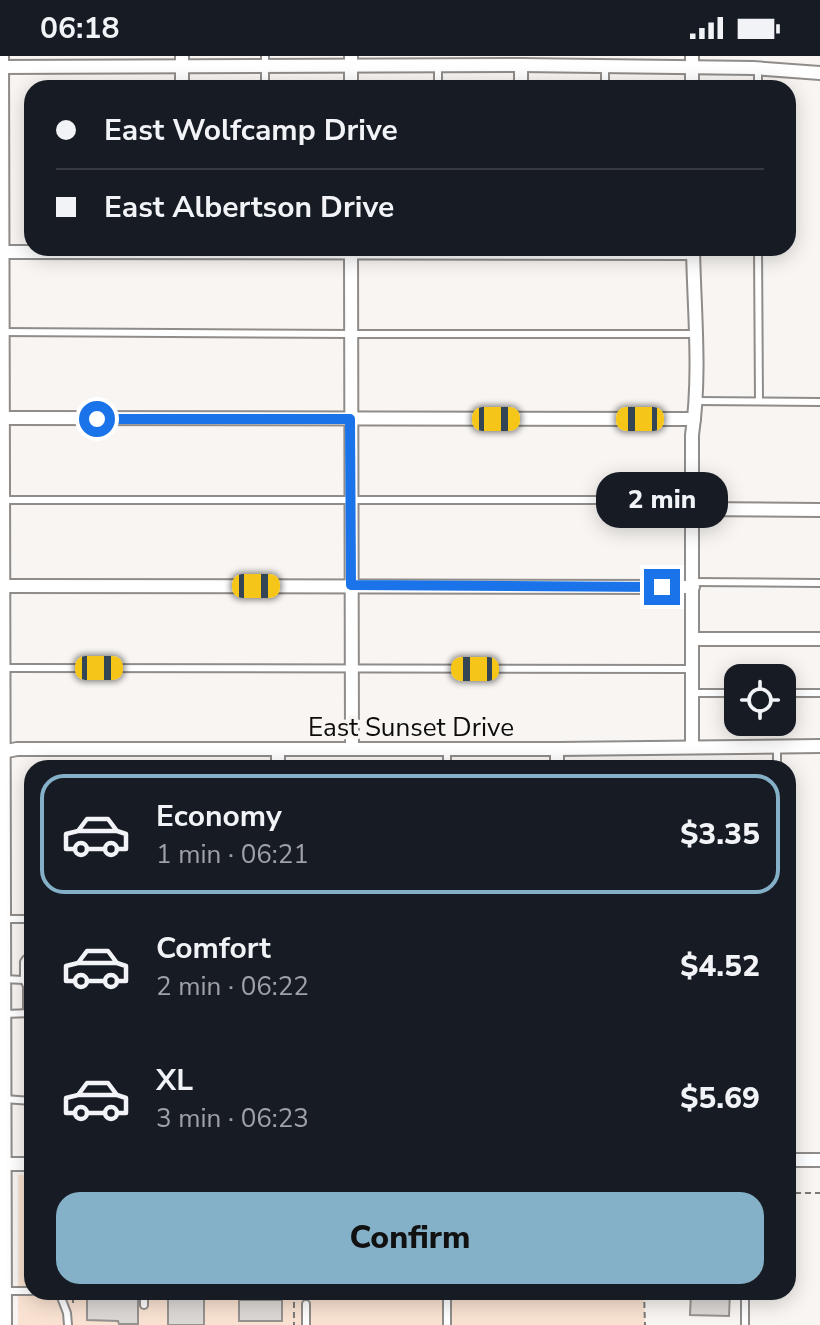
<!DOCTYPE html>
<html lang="en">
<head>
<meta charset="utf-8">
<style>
  :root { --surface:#171b24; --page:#20242c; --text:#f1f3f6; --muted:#9ea1a6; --line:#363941; --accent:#85b1c8 }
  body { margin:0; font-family:"Nunito Sans",sans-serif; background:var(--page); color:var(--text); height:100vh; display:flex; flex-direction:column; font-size:30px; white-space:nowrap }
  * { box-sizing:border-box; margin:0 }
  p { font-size:26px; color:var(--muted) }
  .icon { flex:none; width:44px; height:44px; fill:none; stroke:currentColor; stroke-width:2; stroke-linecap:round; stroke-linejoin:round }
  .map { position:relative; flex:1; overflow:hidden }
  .side { position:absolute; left:24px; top:704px; width:772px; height:540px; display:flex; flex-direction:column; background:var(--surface); border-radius:24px; box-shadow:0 4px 20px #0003 }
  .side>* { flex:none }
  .guide { position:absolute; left:24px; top:24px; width:772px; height:176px; border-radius:24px; box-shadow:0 4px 20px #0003; display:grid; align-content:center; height:176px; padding:0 32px; background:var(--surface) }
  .buttons { position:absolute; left:724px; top:608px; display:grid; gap:16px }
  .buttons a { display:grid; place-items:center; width:72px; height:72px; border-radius:16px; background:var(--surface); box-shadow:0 4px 20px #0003; font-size:40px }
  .end { position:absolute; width:36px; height:36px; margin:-18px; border:10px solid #1a73e8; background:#fff; box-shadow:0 0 0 4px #fff }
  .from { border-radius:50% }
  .bubble { position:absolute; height:56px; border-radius:24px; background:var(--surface); box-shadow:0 4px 20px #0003; font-size:26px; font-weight:800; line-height:56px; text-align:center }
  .car { position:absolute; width:24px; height:48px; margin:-24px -12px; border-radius:10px; box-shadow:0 0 6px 2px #0007; background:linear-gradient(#f5c518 24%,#345 0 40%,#f5c518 0 76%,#345 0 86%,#f5c518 0) }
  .guide b { display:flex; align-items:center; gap:28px; height:76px; font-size:30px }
  .guide b+b { border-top:2px solid var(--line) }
  .guide i { width:20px; height:20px; background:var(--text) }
  ul { padding:14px 0 0; list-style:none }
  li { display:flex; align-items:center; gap:24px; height:120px; margin:0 16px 12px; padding:0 16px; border:4px solid transparent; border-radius:24px }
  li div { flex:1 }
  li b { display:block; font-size:30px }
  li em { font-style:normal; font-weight:800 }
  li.current { border-color:var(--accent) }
  li>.icon { width:72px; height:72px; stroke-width:1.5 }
  .button { display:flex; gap:16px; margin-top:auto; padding:16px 32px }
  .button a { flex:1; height:92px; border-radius:24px; background:var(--accent); color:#111; font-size:32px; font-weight:800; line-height:92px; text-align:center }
  .status { display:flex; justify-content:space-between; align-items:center; height:56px; padding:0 40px; background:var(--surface); direction:ltr }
  .status svg { height:22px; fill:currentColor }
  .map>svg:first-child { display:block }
</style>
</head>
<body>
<div class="status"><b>06:18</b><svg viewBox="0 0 49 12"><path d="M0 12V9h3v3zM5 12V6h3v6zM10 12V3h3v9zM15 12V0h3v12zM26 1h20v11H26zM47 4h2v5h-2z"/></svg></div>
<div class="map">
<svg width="820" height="1269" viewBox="0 0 820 1269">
  <rect width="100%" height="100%" fill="#f8f5f2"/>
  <polygon fill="#f9e2d1" points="18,1119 32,1119 32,1236 644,1236 645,1269 18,1269"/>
  <g fill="#dbd8d6" stroke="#95928f" stroke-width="2">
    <polygon points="97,1236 138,1238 138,1268 119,1268 118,1265 87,1264 87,1239 96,1239"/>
    <rect x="168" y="1236" width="36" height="33"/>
    <polygon points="691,1236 730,1236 729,1260 690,1259"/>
    <rect x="239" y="1244" width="43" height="21"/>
  </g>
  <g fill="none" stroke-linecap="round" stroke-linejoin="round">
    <defs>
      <g id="service">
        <polyline points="265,0 265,32"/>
        <polyline points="758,12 758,32"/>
        <polyline points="438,32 438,10"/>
        <polyline points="605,32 605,10"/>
        <polyline points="758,192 759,345"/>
        <polyline points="1,276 351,278 697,278"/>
        <polyline points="696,345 820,346"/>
        <polyline points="2,444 692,444"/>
        <polyline points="693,526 820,527"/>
        <polyline points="4,612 692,613"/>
        <polyline points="693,637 738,637"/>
        <polyline points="782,637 820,637"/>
        <polyline points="777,691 777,712"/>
        <polyline points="447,693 447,712"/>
        <polyline points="3,863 32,863"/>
        <polyline points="3,923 24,924 24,906 26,903 32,902"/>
        <polyline points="24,924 27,930 27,957"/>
        <polyline points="4,958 32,957"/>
        <polyline points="4,1043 32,1045"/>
        <polyline points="4,1235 32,1235"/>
        <polyline points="59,1236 67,1257 68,1269"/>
        <polyline points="447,1236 447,1269"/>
        <polyline points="745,1236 745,1269"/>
        <polyline points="306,1248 306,1269"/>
        <polyline points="144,1249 144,1236"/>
      </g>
      <g id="minor">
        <polyline points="182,0 182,32"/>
        <polyline points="521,9 521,32"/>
        <polyline points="1,11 521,9 753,12 820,17"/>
        <polyline points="351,32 351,0"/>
        <polyline points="692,32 692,0"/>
        <polyline points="351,192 352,693"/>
        <polyline points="1,196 693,197"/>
        <polyline points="1,362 694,363"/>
        <polyline points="692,453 820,454"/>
        <polyline points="2,530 693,531"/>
        <polyline points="693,583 820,583"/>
        <path d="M 692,691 L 692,379 C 701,317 694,254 693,192"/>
        <polyline points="278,693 278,712"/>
        <polyline points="557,693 557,712"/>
        <polyline points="2,696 17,693 557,693 820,690"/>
        <polyline points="788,1104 820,1104"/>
        <polyline points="3,1108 32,1108"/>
      </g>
      <polyline id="tertiary" points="1,0 4,1269"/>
    </defs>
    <use href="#service" stroke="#8f8c8a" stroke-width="10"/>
    <use href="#minor" stroke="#8f8c8a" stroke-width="16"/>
    <use href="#tertiary" stroke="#8f8c8a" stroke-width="18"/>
    <g stroke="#7c7a79" stroke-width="2" stroke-dasharray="6 4" stroke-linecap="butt">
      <polyline points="795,1137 820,1137"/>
      <polyline points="294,1236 294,1269"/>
      <polyline points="644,1236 645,1269"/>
      <polyline points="73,1247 73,1236"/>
    </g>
    <use href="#service" stroke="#fff" stroke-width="6"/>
    <use href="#minor" stroke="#fff" stroke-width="12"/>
    <use href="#tertiary" stroke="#fff" stroke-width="14"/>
  </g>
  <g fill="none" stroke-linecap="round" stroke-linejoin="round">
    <polyline stroke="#1a73e8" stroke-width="10" points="97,363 350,363 351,529 662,531"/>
  </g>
  <g text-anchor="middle" stroke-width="7" stroke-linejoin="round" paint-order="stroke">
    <g font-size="26" fill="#0d0c0b" stroke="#f8f5f2">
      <text x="411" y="680">East Sunset Drive</text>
    </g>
  </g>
</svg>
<div class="buttons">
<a><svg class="icon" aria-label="locate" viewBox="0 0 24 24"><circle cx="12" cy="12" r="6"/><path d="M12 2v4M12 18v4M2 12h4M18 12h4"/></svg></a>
</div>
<i class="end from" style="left:97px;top:363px"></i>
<i class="end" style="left:662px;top:531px"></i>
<div class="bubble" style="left:596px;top:416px;width:132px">2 min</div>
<i class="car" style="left:496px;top:363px;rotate:90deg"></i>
<i class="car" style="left:640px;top:363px;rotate:270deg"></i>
<i class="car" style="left:256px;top:530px;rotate:90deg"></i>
<i class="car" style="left:99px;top:612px;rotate:90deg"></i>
<i class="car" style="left:475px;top:613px;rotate:270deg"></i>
<div class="guide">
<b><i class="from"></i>East Wolfcamp Drive</b>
<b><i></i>East Albertson Drive</b>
</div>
<section class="side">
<ul>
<li class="current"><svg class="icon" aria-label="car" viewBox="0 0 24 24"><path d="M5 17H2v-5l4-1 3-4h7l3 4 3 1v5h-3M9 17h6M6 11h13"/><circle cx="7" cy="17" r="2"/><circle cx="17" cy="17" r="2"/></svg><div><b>Economy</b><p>1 min · 06:21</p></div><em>$3.35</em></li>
<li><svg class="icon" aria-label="car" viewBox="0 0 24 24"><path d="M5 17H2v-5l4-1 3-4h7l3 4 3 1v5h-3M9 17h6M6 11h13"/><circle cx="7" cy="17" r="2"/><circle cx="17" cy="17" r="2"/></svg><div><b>Comfort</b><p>2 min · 06:22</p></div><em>$4.52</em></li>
<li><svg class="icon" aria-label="car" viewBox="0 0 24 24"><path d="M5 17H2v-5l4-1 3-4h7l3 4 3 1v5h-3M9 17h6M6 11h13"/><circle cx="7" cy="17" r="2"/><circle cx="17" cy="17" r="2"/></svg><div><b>XL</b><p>3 min · 06:23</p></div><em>$5.69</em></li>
</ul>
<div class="button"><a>Confirm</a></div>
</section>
</div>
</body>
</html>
